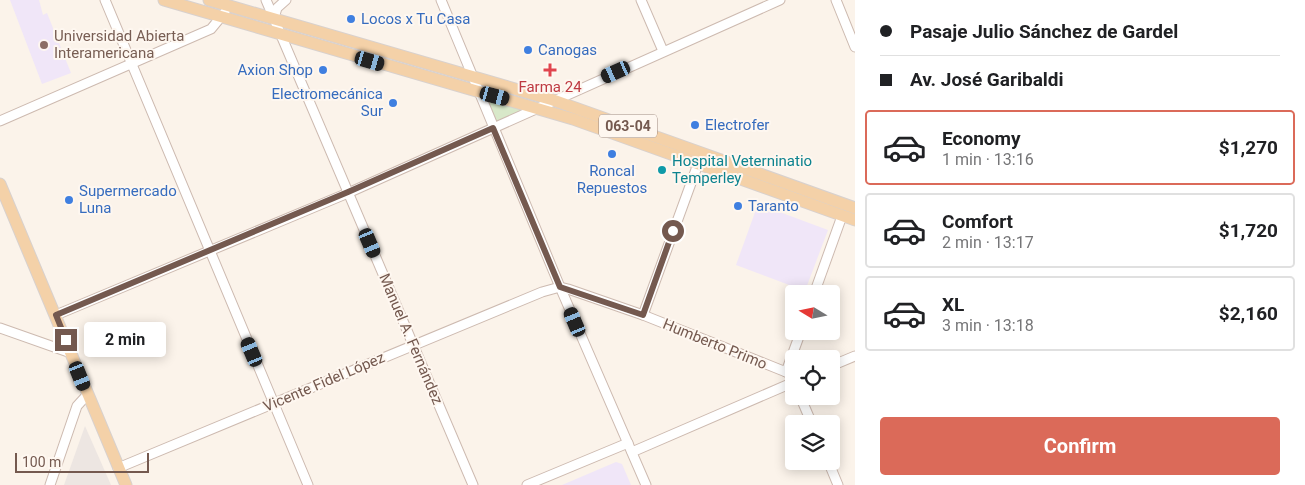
<!DOCTYPE html>
<html lang="en">
<head>
<meta charset="utf-8">
<style>
  :root { --surface:#fff; --page:#f6f6f6; --text:#202124; --muted:#757577; --line:#e0e0e0; --accent:#db6a59 }
  body { margin:0; font-family:Roboto,sans-serif; background:var(--page); color:var(--text); height:100vh; display:flex; flex-direction:column; font-size:19px; white-space:nowrap }
  * { box-sizing:border-box; margin:0 }
  p { font-size:16px; color:var(--muted) }
  .icon { flex:none; width:28px; height:28px; fill:none; stroke:currentColor; stroke-width:2; stroke-linecap:round; stroke-linejoin:round }
  .map { position:relative; flex:1; overflow:hidden }
  .side { display:flex; flex-direction:column; background:var(--surface); width:450px }
  .side>* { flex:none }
  .hud { display:grid; align-content:center; height:110px; padding:0 25px; background:var(--surface) }
  .needle { width:32px; rotate:280deg }
  .buttons { position:absolute; left:785px; top:285px; display:grid; gap:10px }
  .buttons a { display:grid; place-items:center; width:55px; height:55px; border-radius:5px; background:var(--surface); box-shadow:0 2px 12px #0003; font-size:25px }
  .scale { position:absolute; left:15px; bottom:12px; width:134px; box-sizing:border-box; padding-left:5px; border:2px solid #74594f; border-top:0; font-size:14px; line-height:18px; white-space:nowrap; color:#74594f; -webkit-text-stroke:4px #fef7f0; paint-order:stroke }
  .end { position:absolute; width:22px; height:22px; margin:-11px; border:6px solid #74594f; background:#fff; box-shadow:0 0 0 2px #fff }
  .from { border-radius:50% }
  .bubble { position:absolute; height:35px; border-radius:5px; background:var(--surface); box-shadow:0 2px 12px #0003; font-size:16px; font-weight:700; line-height:35px; text-align:center }
  .car { position:absolute; width:15px; height:30px; margin:-15px -8px; border-radius:6px; box-shadow:0 0 4px 1px #0007; background:linear-gradient(#222 24%,#8ab4d8 0 40%,#222 0 76%,#8ab4d8 0 86%,#222 0) }
  .hud b { display:flex; align-items:center; gap:18px; height:48px; font-size:19px }
  .hud b+b { border-top:1px solid var(--line) }
  .hud i { width:12px; height:12px; background:var(--text) }
  ul { padding:0; list-style:none }
  li { display:flex; align-items:center; gap:15px; height:75px; margin:0 10px 8px; padding:0 15px; border:2px solid var(--line); border-radius:5px }
  li div { flex:1 }
  li b { display:block; font-size:19px }
  li em { font-style:normal; font-weight:700 }
  li.active { border-color:var(--accent) }
  li>.icon { width:45px; height:45px; stroke-width:1.5 }
  .button { display:flex; gap:10px; margin-top:auto; padding:10px 25px }
  .button a { flex:1; height:58px; border-radius:5px; background:var(--accent); color:#fff; font-size:20px; font-weight:700; line-height:58px; text-align:center }
  main { display:flex; flex:1; min-height:0 }
  .map>svg:first-child { display:block }
</style>
</head>
<body>
<main>
<div class="map">
<svg width="855" height="485" viewBox="0 0 855 485">
  <rect width="100%" height="100%" fill="#fbf3ea"/>
  <polygon fill="#ede6e2" points="85,426 111,485 64,485"/>
  <g fill="#f0e6f8">
    <polygon points="10,0 39,0 43,15 47,13 71,73 42,84"/>
    <polygon points="758,204 828,230 805,291 736,265"/>
    <polygon points="616,462 622,464 631,485 562,485"/>
  </g>
  <polygon fill="#d8e8c9" points="481,95 533,109 495,128"/>
  <g fill="none" stroke-linecap="round" stroke-linejoin="round">
    <defs>
      <g id="minor">
        <polyline points="105,0 308,485"/>
        <polyline points="266,0 473,485"/>
        <polyline points="441,0 560,287 646,485"/>
        <polyline points="641,0 663,51"/>
        <polyline points="836,0 855,47"/>
        <polyline points="274,18 277,8 286,0"/>
        <polyline points="0,121 211,29 225,12"/>
        <polyline points="814,294 842,216"/>
        <polyline points="56,315 348,193 780,0"/>
        <polyline points="643,315 698,164"/>
        <polyline points="0,328 71,353"/>
        <polyline points="831,366 855,356"/>
        <polyline points="786,372 801,331"/>
        <polyline points="800,396 812,424"/>
        <polyline points="632,452 794,382"/>
        <polyline points="828,461 838,485"/>
        <polyline points="118,468 542,292 560,287 568,289 643,315 786,372"/>
        <polyline points="50,485 77,406 88,394"/>
        <polyline points="527,485 628,443"/>
      </g>
      <g id="major">
        <polyline points="164,0 573,119 855,220"/>
        <polyline points="209,0 553,100 855,208"/>
        <polyline points="0,184 126,485"/>
      </g>
    </defs>
    <use href="#minor" stroke="#cdbab0" stroke-width="11"/>
    <use href="#major" stroke="#d8d1ce" stroke-width="13"/>
    <use href="#minor" stroke="#fff" stroke-width="9"/>
    <use href="#major" stroke="#f4d1a8" stroke-width="11"/>
  </g>
  <g fill="none" stroke-linecap="round" stroke-linejoin="round">
    <polyline stroke="#74594f" stroke-width="6" points="66,340 56,315 348,192 493,128 560,287 643,315 673,231"/>
  </g>
  <g fill="#3f7fe0" stroke="#fef7f0" stroke-width="2">
    <circle cx="351" cy="19" r="5"/>
    <circle cx="528" cy="50" r="5"/>
    <circle cx="323" cy="70" r="5"/>
    <circle cx="393" cy="103" r="5"/>
    <circle cx="695" cy="125" r="5"/>
    <circle cx="612" cy="154" r="5"/>
    <circle cx="69" cy="200" r="5"/>
    <circle cx="738" cy="206" r="5"/>
  </g>
  <circle fill="#8d6e63" stroke="#fef7f0" stroke-width="2" cx="44" cy="45" r="5"/>
  <path fill="#e0444e" stroke="#fef7f0" stroke-width="2" d="M547.5 62.5h5v5h5v5h-5v5h-5v-5h-5v-5h5z"/>
  <circle fill="#0f9aa8" stroke="#fef7f0" stroke-width="2" cx="662" cy="170" r="5"/>
  <g text-anchor="middle" stroke-width="4" stroke-linejoin="round" paint-order="stroke">
    <rect fill="#fef7f0" stroke="#9d887f" stroke-width="1" x="599" y="114.5" width="58" height="23" rx="4"/>
    <g font-size="14" font-weight="bold" fill="#74594f">
      <text x="628" y="131">063-04</text>
    </g>
    <g font-size="15" fill="#366cbe" stroke="#fef7f0" text-anchor="start">
      <text x="361" y="24">Locos x Tu Casa</text>
      <text x="538" y="55">Canogas</text>
      <text x="313" y="75" text-anchor="end">Axion Shop</text>
      <text x="383" y="99" text-anchor="end">Electromecánica<tspan x="383" dy="17">Sur</tspan></text>
      <text x="705" y="130">Electrofer</text>
      <text x="612" y="176" text-anchor="middle">Roncal<tspan x="612" dy="17">Repuestos</tspan></text>
      <text x="79" y="196">Supermercado<tspan x="79" dy="17">Luna</tspan></text>
      <text x="748" y="211">Taranto</text>
    </g>
    <g font-size="15" fill="#785e54" stroke="#fef7f0" text-anchor="start">
      <text x="54" y="41">Universidad Abierta<tspan x="54" dy="17">Interamericana</tspan></text>
    </g>
    <g font-size="15" fill="#be3a42" stroke="#fef7f0">
      <text x="550" y="92">Farma 24</text>
    </g>
    <g font-size="15" fill="#0d838f" stroke="#fef7f0" text-anchor="start">
      <text x="672" y="166">Hospital Veterninatio<tspan x="672" dy="17">Temperley</tspan></text>
    </g>
    <g font-size="15" fill="#74594f" stroke="#fef7f0">
      <text transform="translate(411 339) rotate(67)" y="5">Manuel A. Fernández</text>
      <text transform="translate(715 344) rotate(22)" y="5">Humberto Primo</text>
      <text transform="translate(324 382) rotate(-23)" y="5">Vicente Fidel López</text>
    </g>
  </g>
</svg>
<div class="buttons">
<a><svg class="needle" viewBox="-14 -14 28 28"><path d="M0-13l5 13h-10z" fill="#e53935"/><path d="M0 13l5-13h-10z" fill="#757577"/></svg></a>
<a><svg class="icon" aria-label="locate" viewBox="0 0 24 24"><circle cx="12" cy="12" r="6"/><path d="M12 2v4M12 18v4M2 12h4M18 12h4"/></svg></a>
<a><svg class="icon" aria-label="layers" viewBox="0 0 24 24"><path d="M12 4l9 5-9 5-9-5zM3 14l9 5 9-5"/></svg></a>
</div>
<div class="scale">100 m</div>
<i class="end from" style="left:673px;top:231px"></i>
<i class="end" style="left:66px;top:340px"></i>
<div class="bubble" style="left:84px;top:322px;width:82px">2 min</div>
<i class="car" style="left:370px;top:61px;rotate:106deg"></i>
<i class="car" style="left:616px;top:72px;rotate:246deg"></i>
<i class="car" style="left:495px;top:96px;rotate:105deg"></i>
<i class="car" style="left:370px;top:243px;rotate:157deg"></i>
<i class="car" style="left:575px;top:322px;rotate:337deg"></i>
<i class="car" style="left:252px;top:352px;rotate:337deg"></i>
<i class="car" style="left:80px;top:376px;rotate:158deg"></i>
</div>
<section class="side">
<div class="hud">
<b><i class="from"></i>Pasaje Julio Sánchez de Gardel</b>
<b><i></i>Av. José Garibaldi</b>
</div>
<ul>
<li class="active"><svg class="icon" aria-label="car" viewBox="0 0 24 24"><path d="M5 17H2v-5l4-1 3-4h7l3 4 3 1v5h-3M9 17h6M6 11h13"/><circle cx="7" cy="17" r="2"/><circle cx="17" cy="17" r="2"/></svg><div><b>Economy</b><p>1 min · 13:16</p></div><em>$1,270</em></li>
<li><svg class="icon" aria-label="car" viewBox="0 0 24 24"><path d="M5 17H2v-5l4-1 3-4h7l3 4 3 1v5h-3M9 17h6M6 11h13"/><circle cx="7" cy="17" r="2"/><circle cx="17" cy="17" r="2"/></svg><div><b>Comfort</b><p>2 min · 13:17</p></div><em>$1,720</em></li>
<li><svg class="icon" aria-label="car" viewBox="0 0 24 24"><path d="M5 17H2v-5l4-1 3-4h7l3 4 3 1v5h-3M9 17h6M6 11h13"/><circle cx="7" cy="17" r="2"/><circle cx="17" cy="17" r="2"/></svg><div><b>XL</b><p>3 min · 13:18</p></div><em>$2,160</em></li>
</ul>
<div class="button"><a>Confirm</a></div>
</section>
</main>
</body>
</html>
